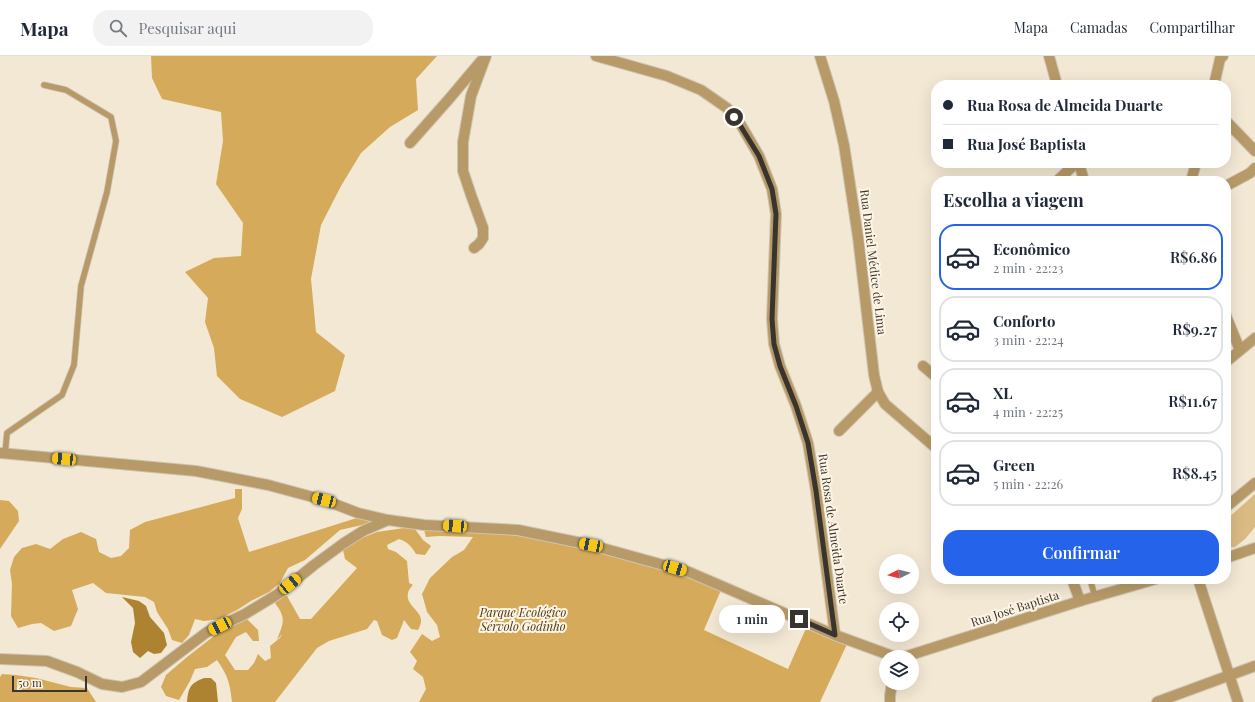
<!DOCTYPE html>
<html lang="pt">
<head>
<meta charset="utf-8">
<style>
  :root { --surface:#fff; --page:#f2f2f3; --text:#1f2937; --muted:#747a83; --line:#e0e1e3; --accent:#2563eb }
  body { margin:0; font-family:"Playfair Display",serif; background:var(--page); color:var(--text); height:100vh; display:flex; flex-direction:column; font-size:15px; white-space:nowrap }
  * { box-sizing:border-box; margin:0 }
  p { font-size:13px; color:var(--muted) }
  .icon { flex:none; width:22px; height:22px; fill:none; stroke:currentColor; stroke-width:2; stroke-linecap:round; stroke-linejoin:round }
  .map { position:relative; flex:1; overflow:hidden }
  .drawer { position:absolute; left:931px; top:120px; width:300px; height:408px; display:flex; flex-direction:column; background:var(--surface); border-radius:16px; box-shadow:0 4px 16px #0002 }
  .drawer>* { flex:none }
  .guide { position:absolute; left:931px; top:24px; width:300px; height:88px; border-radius:16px; box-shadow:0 4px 16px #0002; display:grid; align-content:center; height:88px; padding:0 12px; background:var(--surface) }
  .needle { width:26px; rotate:264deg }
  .buttons { position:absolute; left:879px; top:498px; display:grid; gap:8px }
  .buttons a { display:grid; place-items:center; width:40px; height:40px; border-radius:50%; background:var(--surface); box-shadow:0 4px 16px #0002; font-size:20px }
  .scale { position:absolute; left:12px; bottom:10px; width:75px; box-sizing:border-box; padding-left:4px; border:2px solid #39342d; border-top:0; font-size:11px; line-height:14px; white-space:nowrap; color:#39342d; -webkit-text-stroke:3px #fff5e5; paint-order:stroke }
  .end { position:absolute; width:18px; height:18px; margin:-9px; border:5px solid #39342d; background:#fff; box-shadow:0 0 0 2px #fff }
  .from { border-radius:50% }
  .bubble { position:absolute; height:28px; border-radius:14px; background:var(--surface); box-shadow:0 4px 16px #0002; font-size:13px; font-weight:600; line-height:28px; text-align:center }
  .car { position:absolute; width:12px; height:24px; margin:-12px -6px; border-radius:5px; box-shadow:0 0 3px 1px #0007; background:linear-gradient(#f5c518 24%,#345 0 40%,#f5c518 0 76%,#345 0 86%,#f5c518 0) }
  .guide b { display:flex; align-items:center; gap:14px; height:38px; font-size:15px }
  .guide b+b { border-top:1px solid var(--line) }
  .guide i { width:10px; height:10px; background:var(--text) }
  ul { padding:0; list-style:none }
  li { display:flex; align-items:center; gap:12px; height:66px; margin:0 8px 6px; padding:0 4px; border:2px solid var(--line); border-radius:16px }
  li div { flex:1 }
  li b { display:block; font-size:15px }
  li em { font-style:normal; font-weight:600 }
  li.selected { border-color:var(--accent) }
  li>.icon { width:36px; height:36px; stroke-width:1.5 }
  h2 { padding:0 12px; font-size:18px; line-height:48px }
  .action { display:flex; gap:8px; margin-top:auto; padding:8px 12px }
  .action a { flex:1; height:46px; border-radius:16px; background:var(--accent); color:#fff; font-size:16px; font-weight:600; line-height:46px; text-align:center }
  header { display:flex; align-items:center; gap:24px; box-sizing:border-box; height:56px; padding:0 20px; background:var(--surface); border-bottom:1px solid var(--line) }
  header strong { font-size:19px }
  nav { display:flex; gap:22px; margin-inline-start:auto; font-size:14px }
  .search { width:280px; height:36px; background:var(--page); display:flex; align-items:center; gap:10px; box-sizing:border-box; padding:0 14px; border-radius:16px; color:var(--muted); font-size:15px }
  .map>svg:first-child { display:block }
</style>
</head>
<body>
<header>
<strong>Mapa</strong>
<div class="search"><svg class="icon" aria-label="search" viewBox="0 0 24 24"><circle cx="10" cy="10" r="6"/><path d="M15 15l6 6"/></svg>Pesquisar aqui</div>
<nav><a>Mapa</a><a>Camadas</a><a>Compartilhar</a></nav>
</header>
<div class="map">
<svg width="1255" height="646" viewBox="0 0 1255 646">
  <rect width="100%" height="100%" fill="#f3e8d4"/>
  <polygon fill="#dbbb84" points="1255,438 1255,471 1245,483 1235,491 1226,492 1226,464"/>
  <g fill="#d5aa5b">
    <polygon points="151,0 437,0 416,23 418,54 390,71 361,97 341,130 321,169 311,223 316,276 345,299 335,335 282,361 240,343 217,320 214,292 205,266 208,242 185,216 214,202 241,200 243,167 216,128 223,85 221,56 162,43 152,22"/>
    <polygon points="235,433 242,433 242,453 238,462 249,496 363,460 375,466 340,474 305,504 288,512 280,527 269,536 251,545 237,554 219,563 204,565 195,563 189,579 182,587 172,584 168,573 157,556 154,546 145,541 106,537 93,527 72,534 78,553 71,570 54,575 41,567 32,568 18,572 11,560 12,528 10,514 14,501 22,492 36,488 50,493 63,483 81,476 96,483 99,496 111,502 121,500 129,492 130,474 145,466 235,442"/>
    <polygon points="0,444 9,445 18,455 19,465 0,493"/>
    <path d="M 404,472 L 415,473 L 423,484 L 431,490 L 425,499 L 416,498 C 411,490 408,486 399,483 L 387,489 L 388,493 L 396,496 L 407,505 L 409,527 L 413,529 C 411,531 408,535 408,537 C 405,549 422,555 421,565 C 421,568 419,572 418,574 L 411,573 L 404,564 L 397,582 L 392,584 L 382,579 L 377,565 L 374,564 L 367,573 L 329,585 L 317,592 L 275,646 L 232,646 C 230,627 228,620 217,604 L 207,611 L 195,613 L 190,625 L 179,644 L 166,640 L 161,631 L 166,619 L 187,601 L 232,566 L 246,562 L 258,574 L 259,585 L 253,585 L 246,576 L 236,581 L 225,599 L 235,614 L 248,614 L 254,607 L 258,598 L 265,605 L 271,602 L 270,590 L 280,582 L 282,578 L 277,584 C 283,567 287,563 275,547 L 279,541 L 287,540 L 300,563 L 311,563 L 357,512 L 345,503 L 343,494 L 362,482 L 377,476 Z"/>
    <polygon points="424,474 498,477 559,486 609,497 689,520 721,534 704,574 788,613 807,570 848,586 820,646 419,646 426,633 423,621 413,613 417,605 410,596 422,578 432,585 440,581 437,569 427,556 422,538 430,522 452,501 464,494 473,481 439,480 426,481"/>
    <polygon points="2,618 16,619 36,622 71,631 87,632 96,646 0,646 0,621"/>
  </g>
  <g fill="#ad8332">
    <polygon points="122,541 139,545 146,550 150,561 164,577 167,589 161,597 154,598 148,595 140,602 133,596 131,586 135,567 133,552"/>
    <path d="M 204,622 L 211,622 L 216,627 L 218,646 L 187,646 C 188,631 191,627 204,622 Z"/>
  </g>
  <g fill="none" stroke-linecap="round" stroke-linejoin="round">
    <defs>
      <g id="service">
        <polyline points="5,398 7,377 62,339 74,309 81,230 107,136 116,85 111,61 66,34 44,29"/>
        <polyline points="1090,523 1095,541"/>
      </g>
      <g id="minor">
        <polyline points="596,0 667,20 701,34 727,52 741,69 759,100 772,133 776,158 772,263 774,288 780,310 796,350 808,387 816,435 835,579"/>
        <polyline points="820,0 834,45 844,89 858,181 874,319 878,336 885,348 936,392"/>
        <polyline points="1049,0 1057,29"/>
        <polyline points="1214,29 1220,3 1223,0"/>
        <polyline points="1226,65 1255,95"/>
        <polyline points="410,87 449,43 481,5"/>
        <polyline points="1079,107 1084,125"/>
        <polyline points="1057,125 1076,107"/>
        <polyline points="1191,125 1196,107"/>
        <polyline points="1226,130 1250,117 1255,112"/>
        <polyline points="474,192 479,188 483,182 483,172 471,139 463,115 463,86 471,40 486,0"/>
        <polyline points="1226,260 1240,294"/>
        <polyline points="1226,306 1255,282"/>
        <polyline points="923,310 936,321"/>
        <polyline points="839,375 878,336"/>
        <polyline points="1226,451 1255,427"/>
        <polyline points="1072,523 1080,545"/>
        <polyline points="1198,523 1238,646"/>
        <polyline points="0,603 47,605 77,616 102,628 122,631 141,626 207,576 245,558 278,538 314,509 344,487 363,475 388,464"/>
        <polyline points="890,646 890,640 892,627"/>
        <polyline points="1157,646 1255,610"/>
      </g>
      <g id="tertiary">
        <polyline points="0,397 196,415 268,429 324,444 358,457 388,464 424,469 518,474 591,489 689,516 835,579 895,601"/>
        <polyline points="1226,502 1255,492"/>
        <polyline points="904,601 1080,545 1156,523"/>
      </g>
    </defs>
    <use href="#service" stroke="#cec4b3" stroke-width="7"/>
    <use href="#minor" stroke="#cec4b3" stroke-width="12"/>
    <use href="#tertiary" stroke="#cec4b3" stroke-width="12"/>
    <use href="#service" stroke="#b79a67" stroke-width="5.5"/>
    <use href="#minor" stroke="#b79a67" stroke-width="10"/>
    <use href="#tertiary" stroke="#b79a67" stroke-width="10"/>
  </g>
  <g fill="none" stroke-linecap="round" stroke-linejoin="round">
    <polyline stroke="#39342d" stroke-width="5" points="734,61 740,69 759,100 772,133 776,158 772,263 774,288 780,310 796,350 808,387 816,435 835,579 799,563"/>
  </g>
  <g text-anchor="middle" stroke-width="4" stroke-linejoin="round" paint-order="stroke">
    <g font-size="12" fill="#39342d" stroke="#fff5e5">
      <text transform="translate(873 206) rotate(83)" y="4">Rua Daniel Médice de Lima</text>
      <text transform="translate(833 473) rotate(82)" y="4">Rua Rosa de Almeida Duarte</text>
      <text transform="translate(1015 553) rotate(-18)" y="4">Rua José Baptista</text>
    </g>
    <g font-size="12" font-style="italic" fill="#4a3715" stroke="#fff5e5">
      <text x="523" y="561">Parque Ecológico<tspan x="523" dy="14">Sérvolo Godinho</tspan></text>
    </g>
  </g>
</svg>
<div class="buttons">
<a><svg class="needle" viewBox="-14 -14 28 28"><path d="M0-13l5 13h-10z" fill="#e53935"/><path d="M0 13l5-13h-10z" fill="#747a83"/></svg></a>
<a><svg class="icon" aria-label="locate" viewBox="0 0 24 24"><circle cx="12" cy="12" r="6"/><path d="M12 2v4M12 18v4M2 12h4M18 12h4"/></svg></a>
<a><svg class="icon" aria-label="layers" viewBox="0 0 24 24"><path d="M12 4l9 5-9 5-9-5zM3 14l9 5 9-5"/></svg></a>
</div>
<div class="scale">50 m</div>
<i class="end from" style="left:734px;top:61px"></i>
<i class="end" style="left:799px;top:563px"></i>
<div class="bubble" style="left:719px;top:549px;width:66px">1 min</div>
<i class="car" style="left:64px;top:403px;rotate:275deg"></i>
<i class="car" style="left:324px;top:444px;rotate:285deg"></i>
<i class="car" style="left:455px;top:470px;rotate:274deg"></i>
<i class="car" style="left:591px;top:489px;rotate:281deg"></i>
<i class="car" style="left:675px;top:512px;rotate:106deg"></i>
<i class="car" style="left:290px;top:528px;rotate:51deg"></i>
<i class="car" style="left:220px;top:570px;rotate:244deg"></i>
<div class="guide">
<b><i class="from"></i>Rua Rosa de Almeida Duarte</b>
<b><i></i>Rua José Baptista</b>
</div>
<section class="drawer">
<h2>Escolha a viagem</h2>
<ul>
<li class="selected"><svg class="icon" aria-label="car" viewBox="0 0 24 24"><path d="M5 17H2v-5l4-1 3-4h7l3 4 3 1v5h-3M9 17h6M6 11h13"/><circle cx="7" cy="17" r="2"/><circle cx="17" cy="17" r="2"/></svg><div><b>Econômico</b><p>2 min · 22:23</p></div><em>R$6.86</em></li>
<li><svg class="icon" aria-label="car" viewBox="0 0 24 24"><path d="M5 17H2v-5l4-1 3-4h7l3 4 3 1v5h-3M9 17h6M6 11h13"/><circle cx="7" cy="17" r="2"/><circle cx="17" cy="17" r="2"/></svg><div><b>Conforto</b><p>3 min · 22:24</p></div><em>R$9.27</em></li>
<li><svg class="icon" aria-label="car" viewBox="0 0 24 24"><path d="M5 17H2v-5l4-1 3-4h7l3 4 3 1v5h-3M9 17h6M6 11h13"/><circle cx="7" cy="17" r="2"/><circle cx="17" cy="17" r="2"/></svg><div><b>XL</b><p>4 min · 22:25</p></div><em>R$11.67</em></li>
<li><svg class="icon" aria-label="car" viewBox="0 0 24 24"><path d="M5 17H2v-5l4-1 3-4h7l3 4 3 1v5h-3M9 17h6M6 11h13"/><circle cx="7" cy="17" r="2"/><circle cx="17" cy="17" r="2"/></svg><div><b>Green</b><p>5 min · 22:26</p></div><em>R$8.45</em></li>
</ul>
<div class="action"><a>Confirmar</a></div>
</section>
</div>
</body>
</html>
